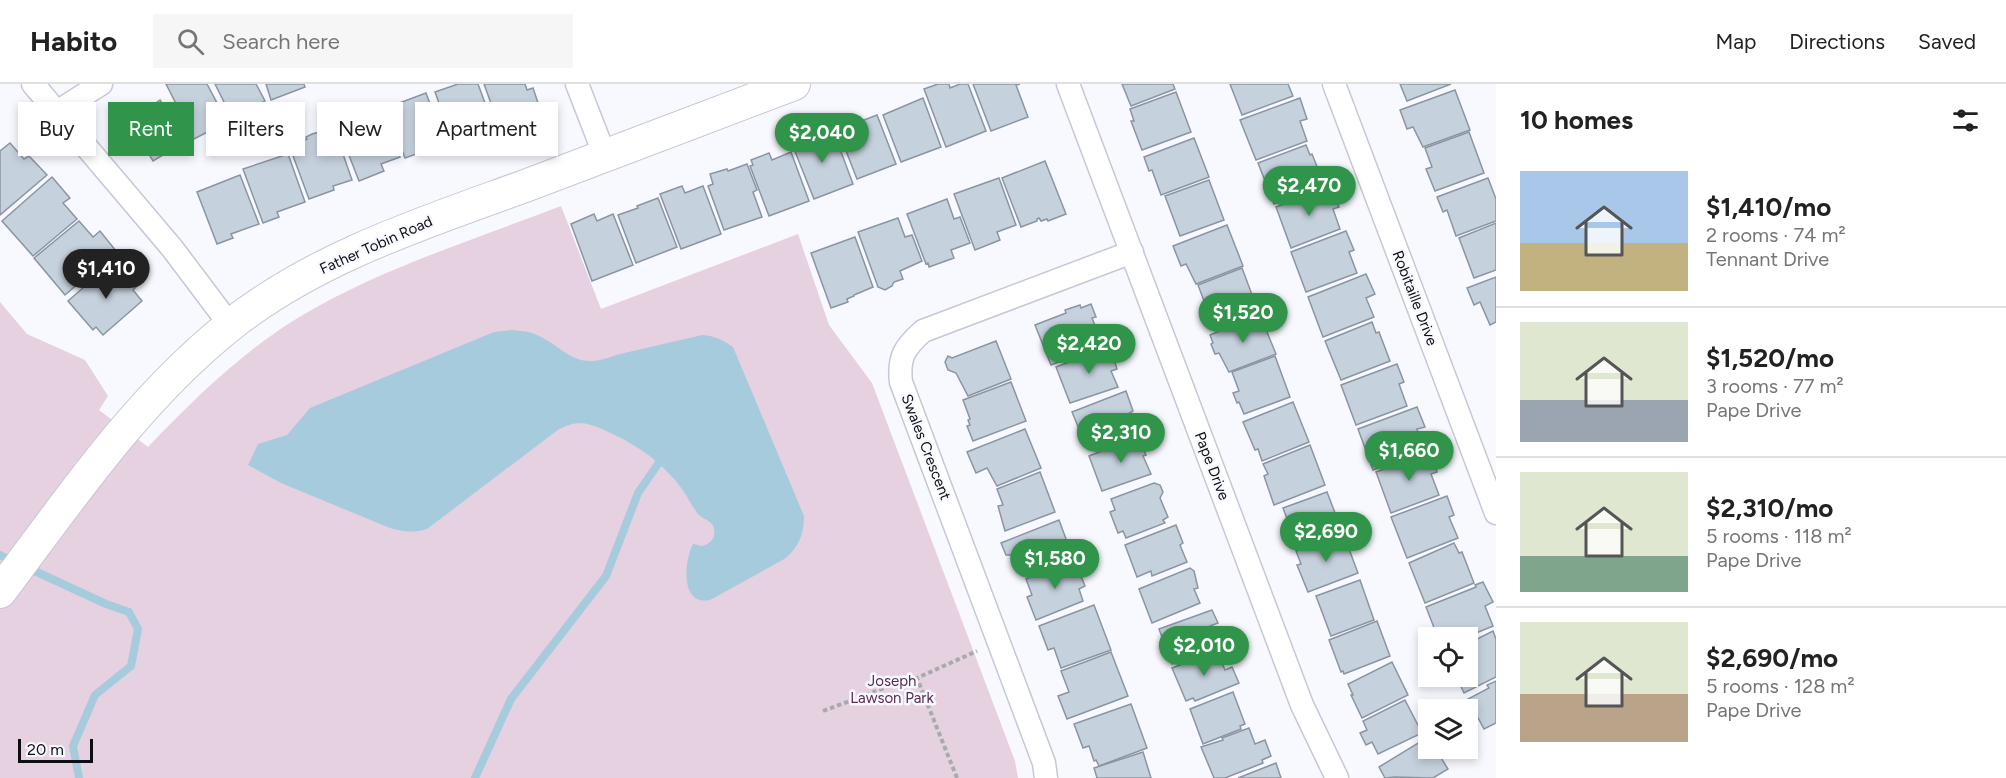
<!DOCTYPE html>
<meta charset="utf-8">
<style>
:root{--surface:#fff;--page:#f6f6f6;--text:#222;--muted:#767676;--line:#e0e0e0;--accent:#30944a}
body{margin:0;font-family:Figtree,sans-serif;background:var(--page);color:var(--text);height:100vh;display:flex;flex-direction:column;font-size:22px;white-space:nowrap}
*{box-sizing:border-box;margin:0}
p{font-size:20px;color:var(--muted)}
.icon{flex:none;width:33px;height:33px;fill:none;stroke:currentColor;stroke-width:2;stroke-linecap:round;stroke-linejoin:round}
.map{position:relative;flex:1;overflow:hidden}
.panel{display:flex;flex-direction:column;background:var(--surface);width:510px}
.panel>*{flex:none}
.hud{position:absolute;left:18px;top:18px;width:570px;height:54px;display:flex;gap:12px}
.tools{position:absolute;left:1418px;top:543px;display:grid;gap:12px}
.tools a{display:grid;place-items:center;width:60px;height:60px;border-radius:0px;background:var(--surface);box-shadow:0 3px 9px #0003;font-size:30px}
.scale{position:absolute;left:18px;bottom:15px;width:75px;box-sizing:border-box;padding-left:6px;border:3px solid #0d0d13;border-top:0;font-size:16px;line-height:21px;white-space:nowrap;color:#0d0d13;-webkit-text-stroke:4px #f8f9ff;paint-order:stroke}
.price{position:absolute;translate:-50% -51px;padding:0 14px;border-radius:21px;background:var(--accent);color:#fff;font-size:20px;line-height:39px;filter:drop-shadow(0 2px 3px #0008)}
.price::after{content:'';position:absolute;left:50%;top:36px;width:18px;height:14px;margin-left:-9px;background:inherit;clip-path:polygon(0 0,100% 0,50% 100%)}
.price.selected{background:#222;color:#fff}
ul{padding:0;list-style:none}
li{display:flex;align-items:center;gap:18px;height:150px;padding:0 24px}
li+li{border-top:2px solid var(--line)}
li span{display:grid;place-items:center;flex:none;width:168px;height:120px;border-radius:0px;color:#555}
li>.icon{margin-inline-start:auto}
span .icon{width:72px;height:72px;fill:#fffc;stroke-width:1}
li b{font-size:26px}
h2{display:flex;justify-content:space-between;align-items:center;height:72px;padding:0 24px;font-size:26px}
.tag{padding:0 21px;border-radius:0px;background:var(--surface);box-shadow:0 3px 9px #0003;font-size:21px;line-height:54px}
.tag.selected{background:var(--accent);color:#fff}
header{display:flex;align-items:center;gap:36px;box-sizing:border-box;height:84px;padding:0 30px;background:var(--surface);border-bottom:2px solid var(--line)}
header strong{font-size:28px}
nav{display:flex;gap:33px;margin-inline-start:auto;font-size:21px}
.search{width:420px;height:54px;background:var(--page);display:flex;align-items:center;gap:15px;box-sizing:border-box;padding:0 21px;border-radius:0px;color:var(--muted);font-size:22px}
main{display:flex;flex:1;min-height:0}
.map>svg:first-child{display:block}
</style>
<header>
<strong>Habito</strong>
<div class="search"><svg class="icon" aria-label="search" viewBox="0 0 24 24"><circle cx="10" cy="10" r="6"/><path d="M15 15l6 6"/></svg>Search here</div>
<nav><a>Map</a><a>Directions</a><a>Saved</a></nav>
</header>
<main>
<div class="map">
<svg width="1496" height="694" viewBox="0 0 1496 694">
<rect width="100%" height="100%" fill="#f8f9ff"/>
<path fill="#e5d1e0" d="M561,122L601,225L798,150L829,241L872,299L1015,677L1018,694H0V218L27,250L85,276L108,312L99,326L148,363C195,314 243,267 301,232C382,184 473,156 561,122Z"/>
<path fill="#a6cbdd" d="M512,246C519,247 526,247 532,249C567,262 571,289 616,271L702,251C715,252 723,256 733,263L804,432C804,450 799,462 786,474L710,516C680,522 684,477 693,460L702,462C710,460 716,454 714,445C713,436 703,436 698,430C690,419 684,406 675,396C666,386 655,375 644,368C632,359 595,339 581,339C573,339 566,342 559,345L427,445C413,449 404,448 390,444L281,399L248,381L258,360L287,351L310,324L494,248Z"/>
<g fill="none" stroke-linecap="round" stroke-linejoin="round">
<g stroke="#a6cbdd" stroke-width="8">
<polyline points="0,471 15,478"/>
<polyline points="26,483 106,520 129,528 138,545 131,582 95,611 73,662 79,694"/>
<polyline points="475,694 511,615 606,492 638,409 658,380"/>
</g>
</g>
<g fill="#c6d1de" stroke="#8b95a2" stroke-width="1.5">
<polygon points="166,0 207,0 227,38 194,55"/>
<polygon points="215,0 256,0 265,17 232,34"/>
<polygon points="266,0 304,0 305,3 271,16"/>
<polygon points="458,0 478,0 492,38 479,42 480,46 468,50 469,52 453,58 435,8"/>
<polygon points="484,0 525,0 527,6 533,4 539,22 529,26 531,29 515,35 513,30 497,36"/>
<polygon points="938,0 949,0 950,4 960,0 968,0 986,47 946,63 924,5"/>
<polygon points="973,0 1020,0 1016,1 1028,33 991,47"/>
<polygon points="1122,0 1173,0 1175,5 1131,22"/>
<polygon points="1230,0 1288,0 1293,12 1242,31"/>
<polygon points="1400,0 1451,0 1407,17"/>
<polygon points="1455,6 1470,46 1423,63 1413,43 1407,45 1400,26"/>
<polygon points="1176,8 1191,48 1142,66 1131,37 1134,37 1130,25"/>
<polygon points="426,9 434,31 440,29 449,54 432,61 433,64 405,74 386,24"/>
<polygon points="923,14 941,63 901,78 883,31"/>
<polygon points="1300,14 1307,35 1300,37 1307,57 1256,76 1240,36"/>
<polygon points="160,16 185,58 153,77 125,30 138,23 142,28"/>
<polygon points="382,26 400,73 381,80 384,87 359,97 338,43 363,31 364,33"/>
<polygon points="877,31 896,80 857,95 839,49 853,44 851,41"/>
<polygon points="334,44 352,96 333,102 334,106 309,115 289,61 307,55 306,53 312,50"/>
<polygon points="814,47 817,55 834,49 853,100 814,115 794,65 797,64 794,56"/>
<polygon points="1469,48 1484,89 1435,107 1426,85 1432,83 1425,64"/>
<polygon points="1194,54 1209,93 1161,111 1152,86 1149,87 1144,73"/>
<polygon points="10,59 24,75 29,72 47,91 0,131 0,67"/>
<polygon points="1306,61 1310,71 1312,70 1324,100 1274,120 1258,79"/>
<polygon points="791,68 809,117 769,132 750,82 753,81 751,76 769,69 772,76"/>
<polygon points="288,70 305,118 277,128 279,133 263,139 243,85"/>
<polygon points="1045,77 1066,130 1048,137 1047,135 1041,137 1039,134 1037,135 1037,137 1021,143 1002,94"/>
<polygon points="747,80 757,106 753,108 762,133 724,146 708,102 713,100 710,90 727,85 728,87"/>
<polygon points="240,91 259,140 231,150 233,154 217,160 197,108"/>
<polygon points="52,93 70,114 63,119 77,135 33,172 2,137"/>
<polygon points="999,94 1016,141 997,148 1000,156 975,166 954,110"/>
<polygon points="1488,94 1496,115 1496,137 1456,152 1447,126 1443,128 1437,113"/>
<polygon points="1209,96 1224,136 1180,152 1165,112"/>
<polygon points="682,102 685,109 703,102 721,150 681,165 660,110"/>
<polygon points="1331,103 1339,123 1333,125 1340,145 1291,164 1276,123"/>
<polygon points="658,114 677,163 636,179 618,131 638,124 637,122"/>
<polygon points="947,115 954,135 960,133 970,159 951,166 954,174 929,183 928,179 926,180 907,130"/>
<polygon points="594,130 597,137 613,130 633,181 592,197 571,140"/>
<polygon points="898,134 905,153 912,151 922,177 900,187 903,195 894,198 892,202 885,206 878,203 858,148"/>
<polygon points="79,137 93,153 100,147 116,167 65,211 34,174"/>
<polygon points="1496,139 1496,186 1474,194 1459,154"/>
<polygon points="1227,141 1243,182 1196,200 1186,180 1181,182 1173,162"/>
<polygon points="1346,147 1354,166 1349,168 1357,189 1306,208 1291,168"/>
<polygon points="855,153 873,203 854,211 854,212 847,215 848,218 831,224 811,169"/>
<polygon points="109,181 123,197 129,193 137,202 133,206 142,217 103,251 96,243 93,246 68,217"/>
<polygon points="1242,184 1257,224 1213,241 1198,201"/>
<polygon points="1366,190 1375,210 1366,214 1374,233 1323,253 1308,213"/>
<polygon points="1496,193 1496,238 1490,241 1480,218 1474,221 1467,204"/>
<polygon points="1091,220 1096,233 1092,234 1103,261 1051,281 1035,241 1066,229 1065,226 1080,221 1081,224"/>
<polygon points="1260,231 1276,270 1229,288 1219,269 1215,270 1211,260 1213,259 1210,251"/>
<polygon points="1372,238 1376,249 1379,248 1390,277 1341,296 1325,257"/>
<polygon points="996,257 1011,295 968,312 956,289 948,286 945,278 948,272 952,274"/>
<polygon points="1110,263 1117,285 1111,287 1118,303 1070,319 1056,283"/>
<polygon points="1275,272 1290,313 1244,330 1239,318 1237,319 1233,309 1239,307 1232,288"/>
<polygon points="1397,280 1404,298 1399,300 1407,322 1356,341 1341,301"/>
<polygon points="1011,298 1026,337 973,357 967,342 970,341 968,336 970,335 963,316"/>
<polygon points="1126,307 1133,327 1128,330 1134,346 1086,362 1072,328"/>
<polygon points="1293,318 1309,358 1262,377 1258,365 1255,366 1243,338"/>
<polygon points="1417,323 1425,343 1417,345 1424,367 1373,386 1358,345"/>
<polygon points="1025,345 1041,384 997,402 987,384 976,389 967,368"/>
<polygon points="1138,353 1144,355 1146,361 1144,367 1146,371 1143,372 1151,390 1102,407 1089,372"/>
<polygon points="1310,361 1325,401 1274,421 1264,392 1268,390 1263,380"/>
<polygon points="1430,368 1437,388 1431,390 1439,411 1391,429 1376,388"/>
<polygon points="1040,388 1055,428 1005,447 998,422 1003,421 997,405"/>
<polygon points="1154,399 1160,401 1163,408 1160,414 1168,433 1163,436 1165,439 1126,454 1123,447 1118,449 1110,428 1115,426 1111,415"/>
<polygon points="1327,408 1342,447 1297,462 1283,424"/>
<polygon points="1447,412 1454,431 1449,433 1458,454 1407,474 1391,433"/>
<polygon points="1059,436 1072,471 1021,490 1014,471 1006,471 1001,459"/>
<polygon points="1176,441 1183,459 1180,461 1187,478 1152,492 1151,487 1137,493 1125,461"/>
<polygon points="1343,449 1358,489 1308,508 1297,481 1301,480 1296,467"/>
<polygon points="1454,459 1459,469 1462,468 1474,499 1425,519 1409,479"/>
<polygon points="1068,478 1071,486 1077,483 1085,502 1079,505 1083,517 1036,536 1027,513 1032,511 1026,495"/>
<polygon points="1190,484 1194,487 1198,504 1194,505 1200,519 1152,539 1139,505"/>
<polygon points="1360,496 1374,536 1331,552 1316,512"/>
<polygon points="1483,498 1493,518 1485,522 1493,542 1464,554 1438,554 1426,523 1476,503 1475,501"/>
<polygon points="1094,521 1111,566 1061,584 1054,564 1048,566 1039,542"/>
<polygon points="1212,526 1218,539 1210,542 1218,565 1180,580 1179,577 1172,580 1159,545"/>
<polygon points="1377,537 1390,572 1344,590 1343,587 1341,588 1329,556"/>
<polygon points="1493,547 1496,555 1496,593 1464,609 1456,592 1467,592 1467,560"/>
<polygon points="1217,567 1225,586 1232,583 1239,599 1195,617 1193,614 1186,617 1172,584"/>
<polygon points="1111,568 1128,612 1067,635 1058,612 1069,608 1061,587"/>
<polygon points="1392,578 1408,611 1362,634 1351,611 1353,611 1348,600"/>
<polygon points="1496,597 1496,639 1484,645 1468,615 1489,604 1487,601"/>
<polygon points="1233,608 1245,640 1240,642 1241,645 1203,660 1190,625"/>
<polygon points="1405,616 1422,649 1378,670 1372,658 1366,661 1360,649 1367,646 1363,637"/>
<polygon points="1131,620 1147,664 1099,682 1096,676 1094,677 1089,662 1083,664 1074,640"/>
<polygon points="1249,644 1255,660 1265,656 1271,672 1262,676 1263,679 1225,694 1214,694 1201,663 1223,656 1222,654"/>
<polygon points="1428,653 1428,664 1435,664 1448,685 1433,694 1395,693 1385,694 1379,683"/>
<polygon points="1143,668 1151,694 1097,694 1094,684"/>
<polygon points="1276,679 1281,694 1238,694"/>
</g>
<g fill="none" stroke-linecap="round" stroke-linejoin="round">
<defs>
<g id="street">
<polyline points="33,0 172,164 230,241"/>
<polyline points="577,0 605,72"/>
<polyline points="1068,0 1302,621 1337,694"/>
<polyline points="1334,0 1496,429"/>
<polyline points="57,28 101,0"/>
<path d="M1046,694L1044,679L901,298C898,273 905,263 923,247L1132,168"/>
</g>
<path id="secondary" d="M0,508C70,415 136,317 228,243C314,174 423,139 525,102C615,68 704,34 794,0"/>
</defs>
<use href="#street" stroke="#c6c8d7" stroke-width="25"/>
<use href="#secondary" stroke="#c6c8d7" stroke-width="34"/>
<g stroke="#a9aab0" stroke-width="4" stroke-dasharray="4.5 3" stroke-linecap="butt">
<polyline points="823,627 911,594 917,594"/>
<polyline points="957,694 917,594 977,567"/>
</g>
<use href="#street" stroke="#fff" stroke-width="22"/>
<use href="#secondary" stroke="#fff" stroke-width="32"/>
</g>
<g text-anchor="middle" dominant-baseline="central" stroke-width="5" stroke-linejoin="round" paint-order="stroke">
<g font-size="15" fill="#0d0d13" stroke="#f8f9ff">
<text transform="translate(376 161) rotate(-24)">Father Tobin Road</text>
<text transform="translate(1415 214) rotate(69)">Robitaille Drive</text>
<text transform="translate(926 363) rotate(69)">Swales Crescent</text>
<text transform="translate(1212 382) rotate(69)">Pape Drive</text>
</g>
<g font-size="15" fill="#572d4e" stroke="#f8f9ff">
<text x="892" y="597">Joseph<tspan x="892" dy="17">Lawson Park</tspan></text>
</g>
</g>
</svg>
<div class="tools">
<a><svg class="icon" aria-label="locate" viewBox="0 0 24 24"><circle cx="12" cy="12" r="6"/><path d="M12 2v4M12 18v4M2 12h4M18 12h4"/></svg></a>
<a><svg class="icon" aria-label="layers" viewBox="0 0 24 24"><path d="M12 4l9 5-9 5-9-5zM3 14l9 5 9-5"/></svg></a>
</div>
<div class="scale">20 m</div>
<b class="price" style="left:822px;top:80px">$2,040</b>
<b class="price" style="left:1309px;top:133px">$2,470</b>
<b class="price selected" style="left:106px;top:216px">$1,410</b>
<b class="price" style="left:1243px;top:260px">$1,520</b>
<b class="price" style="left:1089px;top:291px">$2,420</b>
<b class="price" style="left:1121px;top:380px">$2,310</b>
<b class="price" style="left:1409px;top:398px">$1,660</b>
<b class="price" style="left:1326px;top:479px">$2,690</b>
<b class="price" style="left:1055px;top:506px">$1,580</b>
<b class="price" style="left:1204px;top:593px">$2,010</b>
<div class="hud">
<a class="tag">Buy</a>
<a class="tag selected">Rent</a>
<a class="tag">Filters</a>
<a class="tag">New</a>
<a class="tag">Apartment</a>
</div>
</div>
<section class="panel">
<h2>10 homes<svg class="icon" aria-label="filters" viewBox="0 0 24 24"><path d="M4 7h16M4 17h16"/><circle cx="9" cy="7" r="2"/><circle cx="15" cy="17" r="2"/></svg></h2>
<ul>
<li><span style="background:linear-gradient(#a9c7e8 60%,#c2b280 0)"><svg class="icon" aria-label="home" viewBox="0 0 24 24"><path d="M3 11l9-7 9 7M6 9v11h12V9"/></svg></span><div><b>$1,410/mo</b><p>2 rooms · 74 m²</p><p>Tennant Drive</p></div></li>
<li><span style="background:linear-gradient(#dfe7d0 65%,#9aa5b1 0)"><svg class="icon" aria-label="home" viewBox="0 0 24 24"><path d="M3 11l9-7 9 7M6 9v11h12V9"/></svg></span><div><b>$1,520/mo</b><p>3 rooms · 77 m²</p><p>Pape Drive</p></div></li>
<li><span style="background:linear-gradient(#dfe7d0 70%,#7fa58c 0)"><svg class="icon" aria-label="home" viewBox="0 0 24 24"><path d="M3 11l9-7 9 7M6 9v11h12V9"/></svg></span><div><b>$2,310/mo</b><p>5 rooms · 118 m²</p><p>Pape Drive</p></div></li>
<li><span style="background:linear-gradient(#dfe7d0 60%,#b9a48a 0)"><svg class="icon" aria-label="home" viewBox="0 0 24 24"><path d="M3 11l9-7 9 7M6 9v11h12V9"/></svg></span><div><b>$2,690/mo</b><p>5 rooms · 128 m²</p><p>Pape Drive</p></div></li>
</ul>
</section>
</main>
